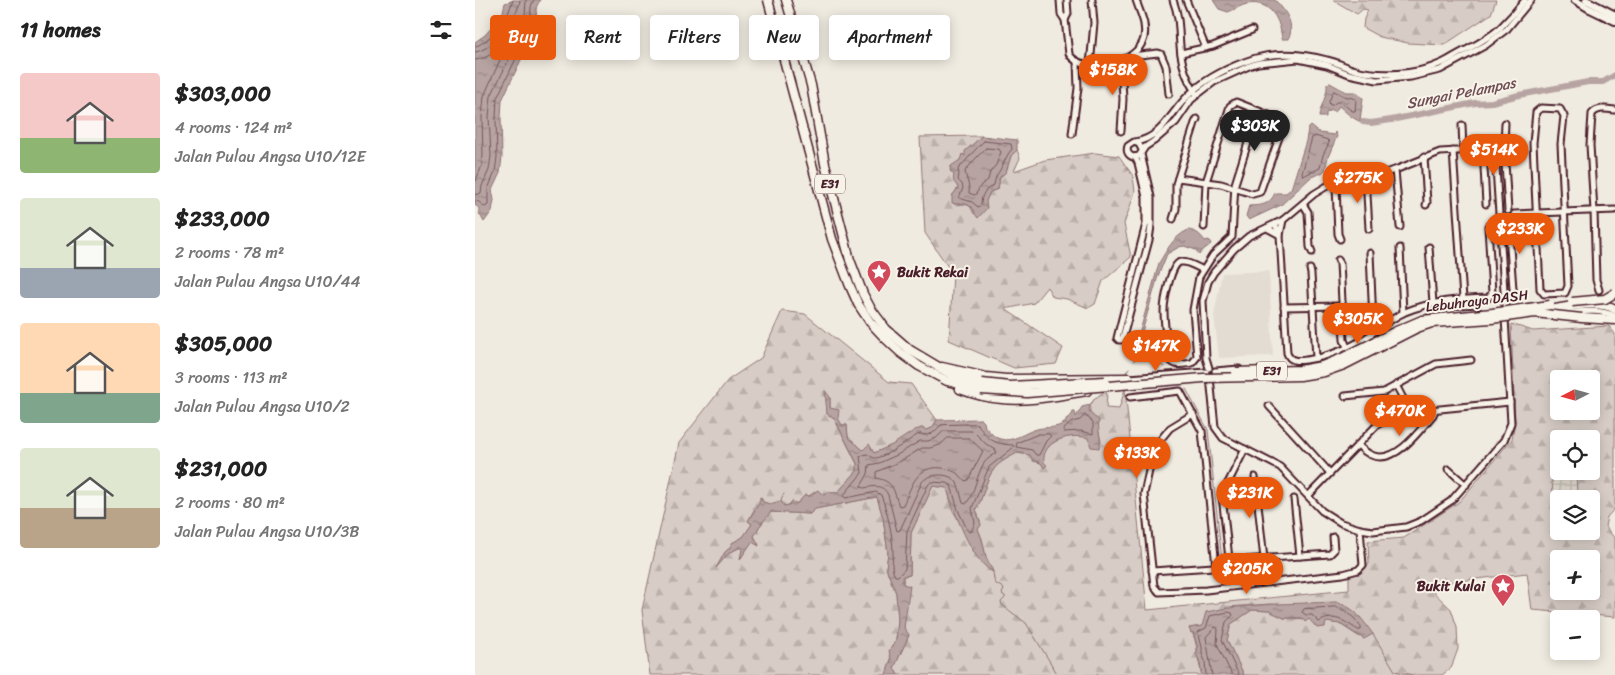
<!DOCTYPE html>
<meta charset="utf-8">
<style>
:root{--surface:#fff;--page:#f6f6f6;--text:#222;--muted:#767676;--accent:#ea580c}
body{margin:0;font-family:Sriracha,sans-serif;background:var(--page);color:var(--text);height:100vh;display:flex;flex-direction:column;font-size:19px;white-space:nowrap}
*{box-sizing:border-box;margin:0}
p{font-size:16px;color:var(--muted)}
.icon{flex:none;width:28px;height:28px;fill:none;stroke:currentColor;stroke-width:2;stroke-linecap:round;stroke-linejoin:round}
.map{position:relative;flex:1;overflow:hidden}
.side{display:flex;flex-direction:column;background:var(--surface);width:475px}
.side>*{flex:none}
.banner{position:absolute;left:15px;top:15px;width:475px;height:45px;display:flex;gap:10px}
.needle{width:32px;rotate:264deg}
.fabs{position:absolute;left:1075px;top:370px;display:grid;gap:10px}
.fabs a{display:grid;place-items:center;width:50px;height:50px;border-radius:5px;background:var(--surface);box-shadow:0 2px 12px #0003;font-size:25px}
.price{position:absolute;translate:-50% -42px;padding:0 11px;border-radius:18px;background:var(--accent);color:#fff;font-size:16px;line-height:32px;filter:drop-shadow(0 1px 2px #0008)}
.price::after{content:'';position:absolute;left:50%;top:30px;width:15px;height:11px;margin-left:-8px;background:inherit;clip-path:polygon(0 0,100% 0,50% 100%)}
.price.on{background:#222;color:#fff}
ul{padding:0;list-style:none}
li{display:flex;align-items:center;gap:15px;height:125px;padding:0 20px}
li span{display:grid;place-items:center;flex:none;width:140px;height:100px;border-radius:5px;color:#555}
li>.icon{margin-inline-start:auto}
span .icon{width:60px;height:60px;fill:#fffc;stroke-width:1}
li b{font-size:21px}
h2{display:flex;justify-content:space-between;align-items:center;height:60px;padding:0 20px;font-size:21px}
.tag{padding:0 18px;border-radius:5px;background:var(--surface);box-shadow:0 2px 12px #0003;font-size:18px;line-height:45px}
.tag.on{background:var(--accent);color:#fff}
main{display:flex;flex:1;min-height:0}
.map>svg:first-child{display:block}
</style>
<main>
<section class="side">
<h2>11 homes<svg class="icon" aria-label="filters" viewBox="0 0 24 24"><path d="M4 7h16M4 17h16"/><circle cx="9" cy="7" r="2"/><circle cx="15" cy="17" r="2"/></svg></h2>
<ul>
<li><span style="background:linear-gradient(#f6c9c9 65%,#8fb573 0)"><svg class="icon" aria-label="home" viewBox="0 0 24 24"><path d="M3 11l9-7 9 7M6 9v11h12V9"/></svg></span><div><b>$303,000</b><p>4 rooms · 124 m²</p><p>Jalan Pulau Angsa U10/12E</p></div></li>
<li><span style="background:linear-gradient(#dfe7d0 70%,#9aa5b1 0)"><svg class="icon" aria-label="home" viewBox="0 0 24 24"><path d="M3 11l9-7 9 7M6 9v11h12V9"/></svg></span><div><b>$233,000</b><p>2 rooms · 78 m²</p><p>Jalan Pulau Angsa U10/44</p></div></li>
<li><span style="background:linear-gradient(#ffd9b3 70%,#7fa58c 0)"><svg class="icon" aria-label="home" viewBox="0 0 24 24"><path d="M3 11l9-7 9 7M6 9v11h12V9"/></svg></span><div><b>$305,000</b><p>3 rooms · 113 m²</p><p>Jalan Pulau Angsa U10/2</p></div></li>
<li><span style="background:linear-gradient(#dfe7d0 60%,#b9a48a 0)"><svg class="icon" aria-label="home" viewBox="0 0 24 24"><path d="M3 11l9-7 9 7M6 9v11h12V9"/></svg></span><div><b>$231,000</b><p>2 rooms · 80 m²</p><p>Jalan Pulau Angsa U10/3B</p></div></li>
</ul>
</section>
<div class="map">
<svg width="1140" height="675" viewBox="0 0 1140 675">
<defs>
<pattern id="industrial-grid" width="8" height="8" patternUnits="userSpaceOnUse" patternTransform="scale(1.25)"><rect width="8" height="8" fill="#e3dcd2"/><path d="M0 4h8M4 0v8" fill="none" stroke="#c4bcb4"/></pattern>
<pattern id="forest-firs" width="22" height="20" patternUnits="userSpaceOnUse" patternTransform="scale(1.25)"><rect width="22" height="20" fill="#d8cdc6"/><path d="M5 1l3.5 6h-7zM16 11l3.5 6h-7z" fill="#bbb0aa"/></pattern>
<pattern id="water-ripples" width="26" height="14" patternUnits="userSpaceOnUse" patternTransform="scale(1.25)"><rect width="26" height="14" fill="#b7a4a2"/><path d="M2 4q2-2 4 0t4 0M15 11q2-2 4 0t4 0" fill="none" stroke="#978584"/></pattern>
</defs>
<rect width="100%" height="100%" fill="#f0ebe0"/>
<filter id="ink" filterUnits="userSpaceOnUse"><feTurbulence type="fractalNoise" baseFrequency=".02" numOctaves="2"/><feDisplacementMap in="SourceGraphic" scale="10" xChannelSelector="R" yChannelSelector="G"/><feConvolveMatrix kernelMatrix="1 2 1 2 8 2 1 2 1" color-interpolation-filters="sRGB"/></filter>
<g filter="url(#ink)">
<polygon fill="#e3dcd2" points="794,271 798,356 744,358 739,315 747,273"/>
<polygon fill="url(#industrial-grid)" points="1084,447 1084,471 1101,471 1103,494 1078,493 1073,448"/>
<g fill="url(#forest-firs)" stroke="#917678" fill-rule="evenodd">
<polygon points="858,0 1021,0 1016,14 969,45 933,43 905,37 888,28 889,19 893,10 888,9 882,14"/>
<polygon points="507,136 491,151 490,156 488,154 485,160 475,171 479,174 483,188 477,196 480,205 489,204 495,206 499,214 511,201 515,192 523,189 525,177 531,172 536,156 542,150 545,158 539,171 570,160 620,153 644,156 658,176 660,192 649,224 656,257 628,281 620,304 613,308 592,299 578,297 572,287 559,303 530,309 588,348 581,364 539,368 474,340 478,274 450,233 445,137"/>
<polygon points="307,311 330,314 414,382 436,384 462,420 457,428 399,453 393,445 388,450 373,437 372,425 367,425 355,408 355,397 352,414 359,418 382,464 382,471 363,492 348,495 343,491 334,496 330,495 323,503 309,506 306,501 295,504 288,502 286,497 273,521 277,524 268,537 257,543 256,547 250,552 243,565 254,553 266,547 267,549 266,558 277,541 284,545 279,536 284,527 296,512 335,514 340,509 402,497 408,518 413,553 411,568 421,593 423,620 421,640 415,651 416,659 411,675 175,675 167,610 204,443 253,380 286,358"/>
<path d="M1036,324L1058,331L1134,326L1140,334V508L1132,517L1130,526L1140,539V617L1057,610L1052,573L951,585L976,609L982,627L983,649L976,668L967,675H769L752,640L756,624L777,610L794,611L809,618L834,619L865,624L883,636L898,634L811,605L795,604L752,607L727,626L714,628C725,642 720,660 728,675H423L419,668L434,635L429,628L428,576L435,575L436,533L458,486L472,488L478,511L513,569L517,571L511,557L507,539L503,529L506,525L501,509C509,497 510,480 519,469C524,462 535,457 542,453L555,455L558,460L566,463L569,468C569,465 568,463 568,460C569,442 591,435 606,436C613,437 620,440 626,442C625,436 624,431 622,426C615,408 608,408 627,393H632L631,408L644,409L650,389L672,610L874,590V576L889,569L894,564L893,541L929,538L984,502L1037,439L1040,422ZM1084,379H1116V411H1084ZM1084,439H1116V471H1101L1102,493L1078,492L1074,448L1084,447ZM1084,499H1116V531H1084ZM1084,559H1116V591H1084Z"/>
</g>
<g fill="url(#water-ripples)" stroke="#8b6f72">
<path d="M39,0H66C59,7 61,12 63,21L69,23L64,38L53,45L27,100L26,118L27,157L25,173L17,190L19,200L17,211L9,222L4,213V208L0,205V42L10,35L27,16L30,3Z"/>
<path d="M738,0H800C812,13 819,22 814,39H807C805,20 796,0 772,4C766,5 759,10 753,12L744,9Z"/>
<path d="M855,83L871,92H880L888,98L885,120L896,122V124C882,123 874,115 864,106L860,112L857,110L851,113V117H844C845,105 853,96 852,84Z"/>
<path d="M836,126L845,133L859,135L860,132L862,136L853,157L850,170L847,173L836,177L806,205L774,220L771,216L774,206C786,205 794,206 800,193H811L816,189L831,141L833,129Z"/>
<path d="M507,136L542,140V150L536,156L531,172L525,177L523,189L515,192L511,201L512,208L503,218C499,214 499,209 495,206C490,202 483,205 477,203V196L483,188C480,181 477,184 479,174L475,171L476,166L485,160L487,154L490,156V151Z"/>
<path d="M713,230C721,231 725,234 730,241L734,240L736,244L727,251L724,255L721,250L709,246L704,247L692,254L683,276L665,339V331L684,263C692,250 697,238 713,230Z"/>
<path d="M350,391L355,397V408L364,410L363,418L367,425H372L373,437L388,450L394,444L399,453L417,445L440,430L447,428L452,430L457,428L462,420L506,419L509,422L510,427C515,431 518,437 525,439C538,443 550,432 562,429C574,426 579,430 591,422V419L597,415L598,412H600L601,417L607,407L615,405L614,411L618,416L624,420C622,430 627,438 624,448L616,447L613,438C595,433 566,440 569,463L572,465L569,468L566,463L558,461L555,455L542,453C535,457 524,462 519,469C510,480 509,497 501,509L506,525L503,529L507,539L511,557L518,572C496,561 479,511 472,488L458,486L436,533L435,575L428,576V584L435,586L429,628L434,635L419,668L423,675H411L416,659L414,651L421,640L423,620L421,593L411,568L413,553L408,518L402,497L340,509L335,514L296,512L284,527L279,536L284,546L277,542L265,559L267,549L265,547L254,553L241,568L250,552L256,547L257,543L268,537L277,524L273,521L285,502V497H286L288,502L295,504L306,501L309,506L314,505L317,501L319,503H323L330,495L334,496L343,490L348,495L351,494L353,491L357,493L363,492L382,471V463L359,418L352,414Z"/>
<path d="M861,602C881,608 886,618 898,634L889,639L865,624L851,622L850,627L842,628L834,619L830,622L827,618H809L794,611L777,610L756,624L752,640L769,675H728L726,673L725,662L721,654L723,648L718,632L716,633L714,628L727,626L731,612C773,603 817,604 861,602Z"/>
</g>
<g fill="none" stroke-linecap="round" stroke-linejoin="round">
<g stroke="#76545b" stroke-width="1">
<polyline points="0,46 4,45 14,38 31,19 38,0"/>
<path d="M0,52C17,51 44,16 45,0"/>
<path d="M0,60C12,59 22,51 29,41L33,42L9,96L7,117L8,156L6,168L0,183"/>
<polygon points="859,91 869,96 881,99 880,111 877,111 866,102 861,102 858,105 855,105 854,102"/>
<polygon points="840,136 853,140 854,143 848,155 845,168 828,176 827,173 837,138"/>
<path d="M509,141L536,144L537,149C532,154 531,159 527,166C523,175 521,173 519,185C510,189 506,195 506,205L503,207L497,202L484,198L488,188L487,184L483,180L484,174L483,169C492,160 499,150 509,141Z"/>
<path d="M511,148L524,149L526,152L521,165L515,172L513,180L506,185L501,194L499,195L494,193C495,185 491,179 490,171C497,163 503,155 511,148Z"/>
<polyline points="0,195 6,193 7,186 14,170 16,156 14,117 16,96 44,39 55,29 50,15 51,0"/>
<path d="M0,201L4,202L10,207L13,205V189L20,172L22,157L21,118L22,98L49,42L60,34L62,26C56,20 53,8 59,0"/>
<polygon points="610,415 618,422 618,434 606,431 589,432 589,429 597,422 605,420"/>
<path d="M503,424C512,440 519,444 538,445L539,447L514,467L497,508L500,523L496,532L493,531L483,510L476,485L472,483L456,482L453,485L432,531L430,569L423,576H420C415,567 418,562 418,553C418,535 412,511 406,495L401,492L371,498L368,496L387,473L385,456L392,454C394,455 396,457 399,458C407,459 435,440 442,435C449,433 443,434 450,435C458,435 461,430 466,425Z"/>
<path d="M469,431H498L511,444L521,450V453C517,456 512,459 509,463C501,476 500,493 491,504L488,503C486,497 485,489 482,483C476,472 454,473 447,482L425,530L422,531L413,495C408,484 399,486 389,488L386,486L393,474L394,465L404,463L422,455L445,441H453L461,438Z"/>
<polygon points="564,434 574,434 576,436 571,441 564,455 561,455 557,450 541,447 542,443"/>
<path d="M473,438H494L508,451L493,480L490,481C483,472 477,470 467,468C441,465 437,486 428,505L424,506C418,490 420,482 401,478V472L426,461L447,448H455L465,445Z"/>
<path d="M860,607C872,610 879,617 886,627V630H883C869,621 859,613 844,622L837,615H831L827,612L829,609Z"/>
<polyline points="731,675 730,661 727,654 727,647 723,632 731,628 735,616 753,612 757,613 758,615 751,622 747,640 764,675"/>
<polyline points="737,675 731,637 740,627 743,629 742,644 757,675"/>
</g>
<g stroke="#8b6f72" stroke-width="1">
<path d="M665,339C665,354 678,359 689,367"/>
<polyline points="659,361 665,344"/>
<polyline points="650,374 654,368"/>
<polyline points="711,389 733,430 749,580"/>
<polyline points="615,405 621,397"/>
<polyline points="306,501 307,497 309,494"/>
<path d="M518,572C519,575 518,581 521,584C524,586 526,586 529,589L527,594L530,596V598L526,602L527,605L551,623L583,675"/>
<polyline points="898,634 920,671 938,675"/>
</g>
<polyline stroke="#b7a4a2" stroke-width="6" points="888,122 896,123 916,120 1000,103 1017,102 1044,95 1113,82 1128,82 1140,75"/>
<defs>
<g id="minor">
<polyline points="585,0 586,14 590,20"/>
<path d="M592,0L593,14L590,20L594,54C608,76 663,64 669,38C672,24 665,13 661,0"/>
<path d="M698,0C706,21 703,34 706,55C708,69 713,81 720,92"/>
<polyline points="711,0 731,48"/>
<polyline points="706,53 738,46 777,30"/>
<polyline points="656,56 683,53 686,54 691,66 694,94"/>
<polyline points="615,65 619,23 617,0"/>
<polygon points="1066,108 1085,109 1089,116 1086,144 1093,286 1090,293 1069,294 1065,289 1058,143 1061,112"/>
<polyline points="1030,123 1029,146 1033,211"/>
<polyline points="987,125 988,150"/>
<polyline points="646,131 648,99 646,61"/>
<polyline points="597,134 603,88 602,61"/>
<path d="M660,142C689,138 697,108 718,91C735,76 759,65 781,58C804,52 829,54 852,60C861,62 869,66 877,69C904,77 941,75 967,63C976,59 984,53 993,49C1004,43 1016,36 1025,28C1034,19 1042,10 1050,0"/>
<polyline points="1008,149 1011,204"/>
<path d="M667,150L664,144L659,142L653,146C651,151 653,155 658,157L664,156L670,147L679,141L701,122L716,100L722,95L739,82L774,66L783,63L823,59L852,65L874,74L902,80L936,77L965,70L1011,45L1032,29L1056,0"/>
<polyline points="978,151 988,299"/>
<polyline points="660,157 663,163 671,197 671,224 643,334 642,338 644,340 646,340 648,337 674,240 676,226 676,197 666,154"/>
<polyline points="949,157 952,202 951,205"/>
<polyline points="920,170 925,227"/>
<polyline points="891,177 894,229"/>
<circle cx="861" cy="182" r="4.5"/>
<polyline points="703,178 746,184 778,194 785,192 808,126 804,119 761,102 755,106 731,182 729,227"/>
<polyline points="865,180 906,174 920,170 965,152 1017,149 1020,152 1030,306"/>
<polyline points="861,186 863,234 865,239"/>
<polyline points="828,204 833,212 835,247 837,252"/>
<polyline points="1039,214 1140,210"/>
<polyline points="698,219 701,209 701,184 720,123 722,119"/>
<polyline points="1033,219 1038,289 1040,295"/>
<path d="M800,224L805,235L812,353C815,362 823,361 831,360C854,357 875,348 895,335C906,327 917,318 930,312C957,301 984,299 1013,298L1017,293L1013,226"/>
<polyline points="792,228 805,235 808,220"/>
<polyline points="954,247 958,303"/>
<polyline points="925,248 928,313"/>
<polyline points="895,253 898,322 901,330"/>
<polyline points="863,260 865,263 869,340 872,347"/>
<polyline points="835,269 836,274 841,358"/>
<path d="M728,270C722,267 713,261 706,262C696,262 689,302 689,311C689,326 692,342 694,357C698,368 708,364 717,363L722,357L718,310L724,277L738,255L757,237L760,184L783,111"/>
<path d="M1124,290L1121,280L1119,211L1115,145L1117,114C1123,107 1132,109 1140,110"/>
<polyline points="809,307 867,306"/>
<path d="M1086,313C1104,312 1124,308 1140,316"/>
<polyline points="955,316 972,313 1003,311"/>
<polyline points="734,368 731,358 728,301 733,282 739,272 759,249 774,236 808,220 839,194 857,183"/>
<polyline points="740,371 764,369"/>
<polyline points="735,377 740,427 748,438 805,467 847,511 866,523 885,529 898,531 931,527 946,521 976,501 1029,440 1036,423 1030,318"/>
<polyline points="654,378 731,372"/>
<polyline points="921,385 935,412"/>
<polyline points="870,396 909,392 961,364 996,360"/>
<polyline points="655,397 705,391 727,431 741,566 739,567 677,571"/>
<polyline points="794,406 855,473"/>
<polyline points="718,414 695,428 686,439 678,452 669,494 679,586 684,592 731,590 868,574 883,570 888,565 885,529"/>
<path d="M883,445C888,450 892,454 899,456C922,463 945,430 958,415L960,410"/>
<polyline points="973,469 991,485"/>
<polyline points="780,477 789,559"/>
<polyline points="833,496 903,424 935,412 1035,402"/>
<polyline points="819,499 825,556"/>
<polyline points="754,561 855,554 859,550 858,537"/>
<polyline points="757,586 747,495 770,449"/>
</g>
<g id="major">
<polyline points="1100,0 1113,8 1140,21"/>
<polyline points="1111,0 1140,15"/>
</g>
<g id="highway">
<polyline points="293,0 357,239 375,286 383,304 395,322 410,338 425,352 444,366 472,381 506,390"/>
<polyline points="311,0 336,85 350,164 362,210 375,260 388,294 396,309 411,329 435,350 477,375 507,383"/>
<path d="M1063,312C1083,309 1122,298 1140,309"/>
<polyline points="1107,318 1140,320"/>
<polyline points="467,367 511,377 531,379 654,378"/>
<path d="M485,389C498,394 512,398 527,399C555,402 584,395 612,391"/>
</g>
</defs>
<use href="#minor" stroke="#4a1f2b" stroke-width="9"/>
<use href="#major" stroke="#4a1f2b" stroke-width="10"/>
<use href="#highway" stroke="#4a1f2b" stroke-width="11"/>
<use href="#minor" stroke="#f7f3e8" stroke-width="5"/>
<use href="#major" stroke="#f7f3e8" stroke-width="6"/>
<use href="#highway" stroke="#f7f3e8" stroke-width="8"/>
<defs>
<g id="highway-bridge">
<polyline points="1097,302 1130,299 1140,293"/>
<polyline points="761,372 825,370 847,366 865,359 919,332 947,320 1017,313 1075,305"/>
<polyline points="507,383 535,386 630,381"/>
<polyline points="506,390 552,393 728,378 825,376 849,372 869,365 942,328 957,323 1016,319 1060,313 1107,318"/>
</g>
</defs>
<use href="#highway-bridge" stroke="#4a1f2b" stroke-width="11" stroke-linecap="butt"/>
<use href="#highway-bridge" stroke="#f7f3e8" stroke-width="8"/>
</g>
</g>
<defs>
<symbol id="sight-pin" viewBox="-11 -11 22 30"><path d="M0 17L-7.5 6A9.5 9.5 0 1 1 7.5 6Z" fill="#d1495b" stroke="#f7f3e8"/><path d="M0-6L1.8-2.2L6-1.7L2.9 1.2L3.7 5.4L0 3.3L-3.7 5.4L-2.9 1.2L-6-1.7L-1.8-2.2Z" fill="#fff"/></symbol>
</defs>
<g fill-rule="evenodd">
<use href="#sight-pin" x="390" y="258" width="28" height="38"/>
<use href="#sight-pin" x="1014" y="572" width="28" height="38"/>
</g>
<g text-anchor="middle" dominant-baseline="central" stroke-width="4" stroke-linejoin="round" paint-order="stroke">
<g fill="#f7f3e8" stroke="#7e5f64" stroke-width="1">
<rect x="340" y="174.5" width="30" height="19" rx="4"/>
<rect x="782" y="361.5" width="30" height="19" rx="4"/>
</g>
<g font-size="12" font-weight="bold" fill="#4a1f2b">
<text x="355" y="184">E31</text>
<text x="797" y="371">E31</text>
</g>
<g font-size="14" font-weight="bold" fill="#4a1f2b" stroke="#f7f3e8" text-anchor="start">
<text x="422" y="272">Bukit Rekai</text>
<text x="1010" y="586" text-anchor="end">Bukit Kulai</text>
</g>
<g font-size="14" fill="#4a1f2b" stroke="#f7f3e8">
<text transform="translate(1002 301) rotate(-7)">Lebuhraya DASH</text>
</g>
<g font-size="15" font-style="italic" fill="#704e55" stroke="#f7f3e8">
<text transform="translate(986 93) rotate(-11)">Sungai Pelampas</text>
</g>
</g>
</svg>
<div class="fabs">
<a><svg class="needle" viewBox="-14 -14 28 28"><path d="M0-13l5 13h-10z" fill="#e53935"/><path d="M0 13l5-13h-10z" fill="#767676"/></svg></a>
<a><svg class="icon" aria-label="locate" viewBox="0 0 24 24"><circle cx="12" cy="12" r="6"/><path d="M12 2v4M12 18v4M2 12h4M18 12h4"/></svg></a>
<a><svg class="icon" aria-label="layers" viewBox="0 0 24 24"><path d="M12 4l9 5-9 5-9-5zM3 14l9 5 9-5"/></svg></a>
<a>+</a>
<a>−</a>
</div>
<b class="price" style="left:638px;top:96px">$158K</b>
<b class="price on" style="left:780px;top:152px">$303K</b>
<b class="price" style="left:1019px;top:176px">$514K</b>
<b class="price" style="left:883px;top:204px">$275K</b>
<b class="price" style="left:1045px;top:255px">$233K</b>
<b class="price" style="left:883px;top:345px">$305K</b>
<b class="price" style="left:681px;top:372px">$147K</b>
<b class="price" style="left:925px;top:437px">$470K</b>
<b class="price" style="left:662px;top:479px">$133K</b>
<b class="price" style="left:775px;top:519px">$231K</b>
<b class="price" style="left:772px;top:595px">$205K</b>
<div class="banner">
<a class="tag on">Buy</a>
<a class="tag">Rent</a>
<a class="tag">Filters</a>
<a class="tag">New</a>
<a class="tag">Apartment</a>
</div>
</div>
</main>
